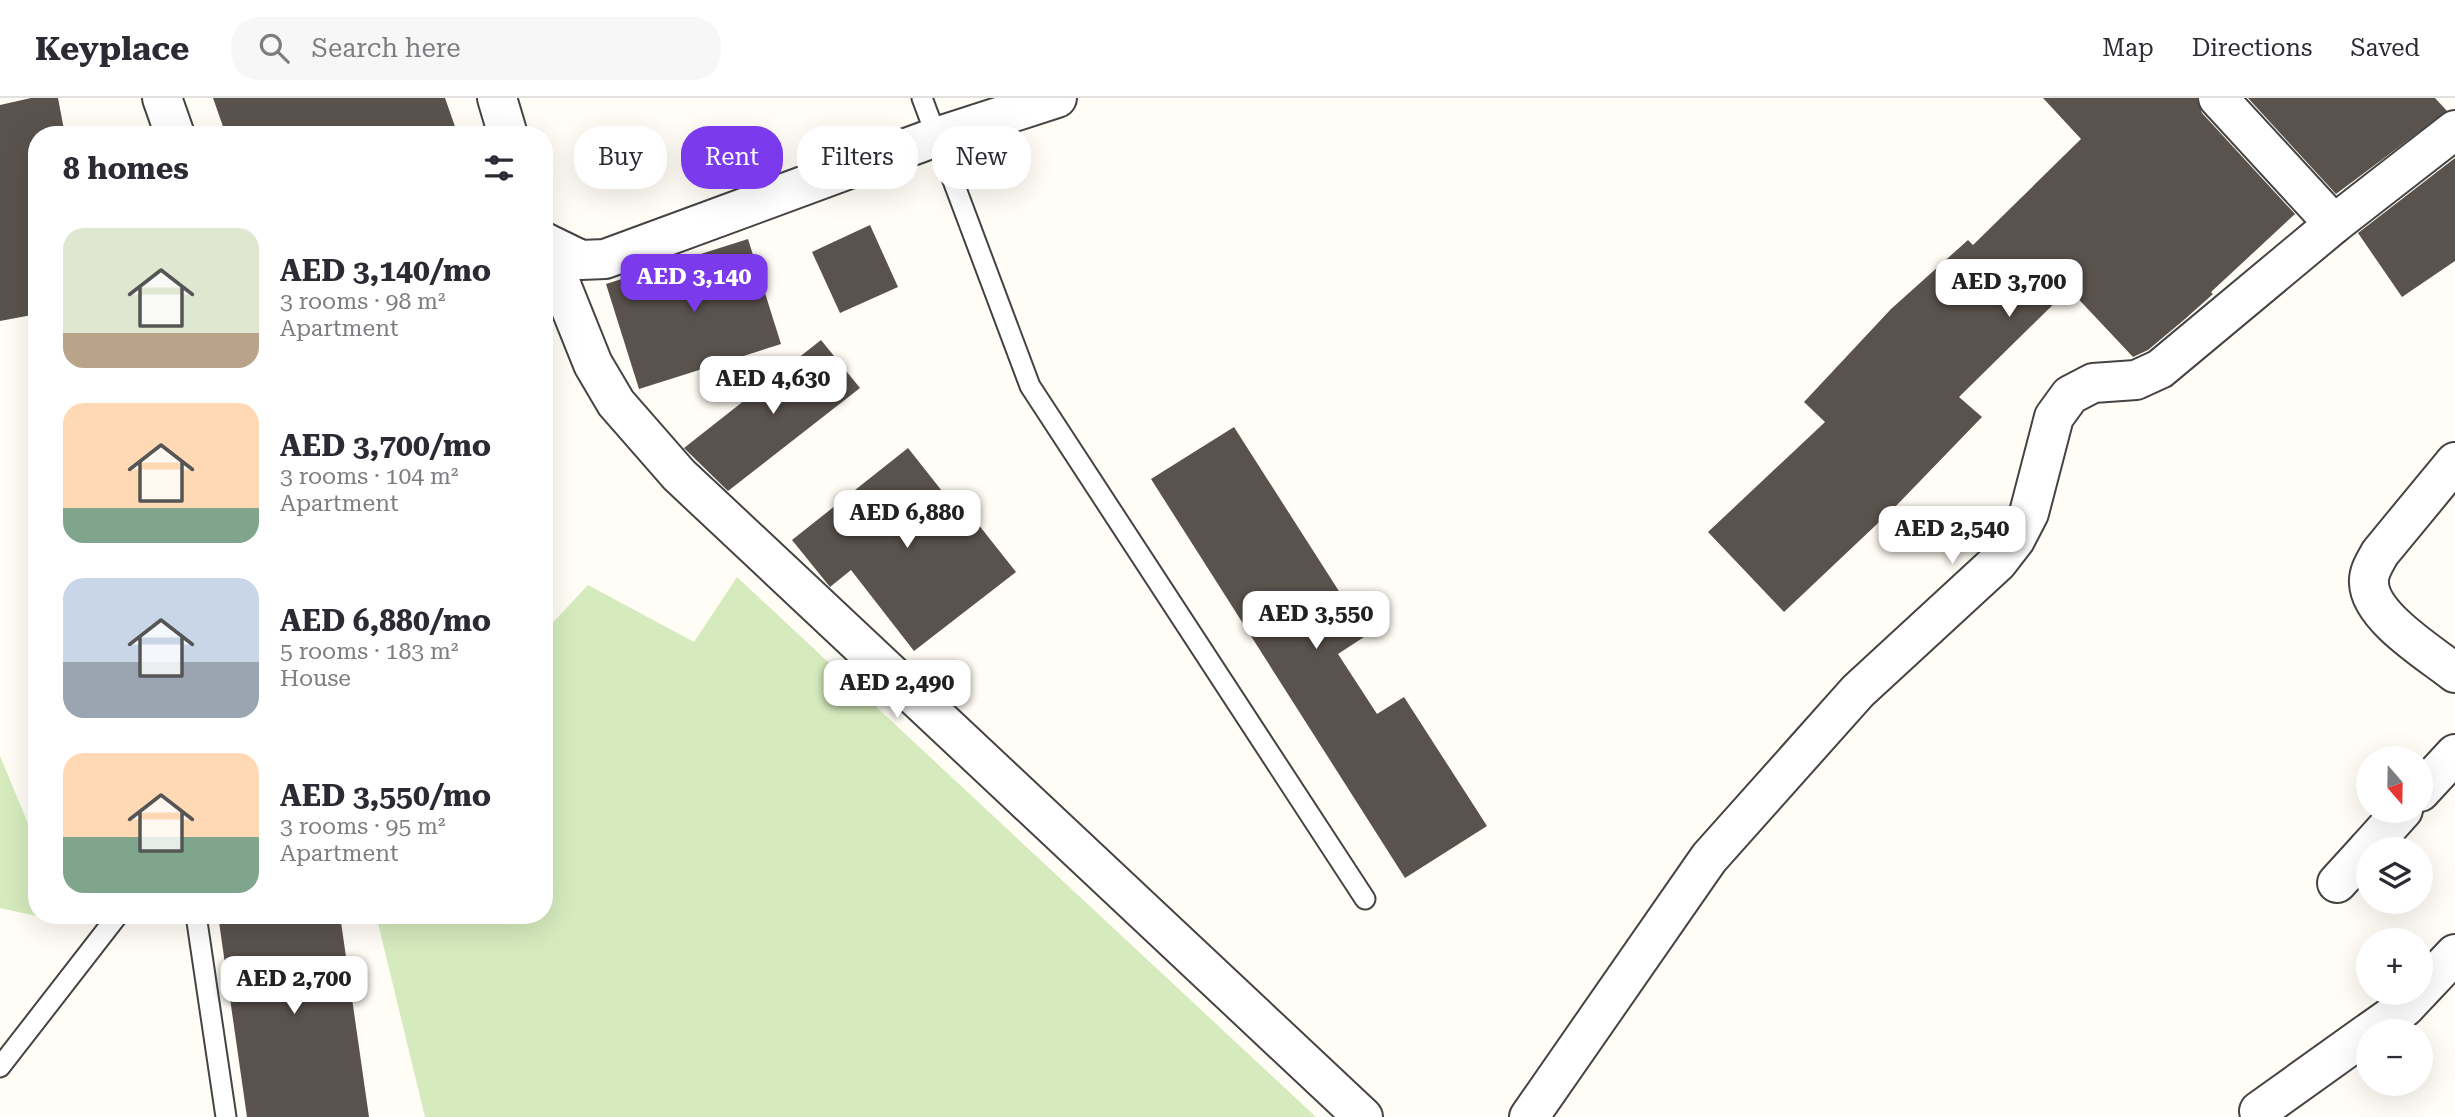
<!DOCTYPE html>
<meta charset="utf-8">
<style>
:root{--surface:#fff;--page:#f7f7f7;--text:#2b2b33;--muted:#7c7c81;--line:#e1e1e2;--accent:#7c3aed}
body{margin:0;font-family:"Roboto Serif",serif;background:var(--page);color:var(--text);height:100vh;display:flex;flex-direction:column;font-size:26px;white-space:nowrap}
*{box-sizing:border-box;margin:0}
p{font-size:23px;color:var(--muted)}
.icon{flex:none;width:38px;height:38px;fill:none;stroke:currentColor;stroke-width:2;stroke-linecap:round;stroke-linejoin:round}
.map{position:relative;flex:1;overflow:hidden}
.details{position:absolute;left:28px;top:28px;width:525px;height:798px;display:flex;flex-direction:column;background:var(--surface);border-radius:28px;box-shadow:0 7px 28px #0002}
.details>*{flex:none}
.banner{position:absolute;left:574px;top:28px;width:665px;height:63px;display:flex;gap:14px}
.needle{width:46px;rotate:160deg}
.controls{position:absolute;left:2356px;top:648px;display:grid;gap:14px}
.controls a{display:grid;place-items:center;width:77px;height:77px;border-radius:50%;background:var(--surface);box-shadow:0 7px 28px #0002;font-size:35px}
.price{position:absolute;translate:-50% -60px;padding:0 16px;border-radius:14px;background:#fff;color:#222;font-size:23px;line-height:46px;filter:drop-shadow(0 2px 4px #0008)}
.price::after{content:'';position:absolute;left:50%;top:42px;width:21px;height:16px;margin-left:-10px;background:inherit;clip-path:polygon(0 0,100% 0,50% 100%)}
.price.selected{background:var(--accent);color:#fff}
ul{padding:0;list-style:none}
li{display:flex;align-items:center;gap:21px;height:175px;padding:0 35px}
li span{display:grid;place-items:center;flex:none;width:196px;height:140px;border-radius:21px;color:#555}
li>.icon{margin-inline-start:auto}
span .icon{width:84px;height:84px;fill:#fffc;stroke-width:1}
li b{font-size:30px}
h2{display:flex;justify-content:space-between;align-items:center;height:84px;padding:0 35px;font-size:30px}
.chip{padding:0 24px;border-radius:28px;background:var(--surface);box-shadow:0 7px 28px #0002;font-size:24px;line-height:63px}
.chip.selected{background:var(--accent);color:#fff}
header{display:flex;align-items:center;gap:42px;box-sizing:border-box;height:98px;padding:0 35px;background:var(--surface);border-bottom:2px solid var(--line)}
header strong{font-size:33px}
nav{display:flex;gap:38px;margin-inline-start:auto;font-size:24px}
.search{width:490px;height:63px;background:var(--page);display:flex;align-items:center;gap:18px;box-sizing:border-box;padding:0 24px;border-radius:28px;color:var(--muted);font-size:26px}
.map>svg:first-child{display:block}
</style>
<header>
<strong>Keyplace</strong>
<div class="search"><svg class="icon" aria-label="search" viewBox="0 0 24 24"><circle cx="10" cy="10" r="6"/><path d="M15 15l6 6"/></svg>Search here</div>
<nav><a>Map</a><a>Directions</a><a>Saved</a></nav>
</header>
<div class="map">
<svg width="2455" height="1019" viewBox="0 0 2455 1019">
<rect width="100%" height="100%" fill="#fffdf5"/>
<g fill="#d5ebbd">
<polygon points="737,479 1316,1019 425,1019 376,817 544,817 544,534 588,487 694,544"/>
<polygon points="0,658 37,747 37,817 66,817 69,825 0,810"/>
</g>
<g fill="#5a524d">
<polygon points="31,0 58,0 65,37 37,37 37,216 0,223 0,7"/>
<polygon points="213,0 445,0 458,37 226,37"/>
<polygon points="2043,0 2197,0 2202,15 2295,116 2211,194 2213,196 2185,221 2148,252 2133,259 2069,191 1959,299 1982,319 1894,410 1784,514 1708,434 1825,324 1804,304 1891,211 1968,142 1973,147 2081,41"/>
<polygon points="2248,0 2435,0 2447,13 2336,96"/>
<polygon points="2455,60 2455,163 2402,199 2358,135"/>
<polygon points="870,127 898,189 840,215 812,154"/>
<polygon points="748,141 781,246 639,291 606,186"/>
<polygon points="821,242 860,290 728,393 684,350"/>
<polygon points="1234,329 1367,537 1338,556 1377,616 1404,599 1487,728 1405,780 1151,381"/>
<polygon points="908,350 972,431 978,426 1016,474 914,553 851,472 830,489 792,442"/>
<polygon points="218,817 340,817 369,1019 247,1019"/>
</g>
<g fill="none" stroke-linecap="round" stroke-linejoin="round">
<defs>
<g id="lane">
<polyline points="922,0 1030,288 1365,801"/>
<polyline points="196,817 226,1019"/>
<polyline points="0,969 118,817"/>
</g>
<g id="street">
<polyline points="162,0 175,37"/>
<polyline points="497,0 508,37"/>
<polyline points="2218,0 2334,126"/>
<polyline points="544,144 593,266 616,305 679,377 1363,1019"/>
<polyline points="544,144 581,162 605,161 936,39 1057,0"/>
<path d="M2455,364L2380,455C2375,464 2368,474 2369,485C2370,519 2430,555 2455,575"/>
<polyline points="2420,694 2455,656"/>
<polyline points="2368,751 2403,712"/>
<polyline points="2337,785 2368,751"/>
<polyline points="2420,893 2455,856"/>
<polyline points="2371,933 2405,909 2419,894"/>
<polyline points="2259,1013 2368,935"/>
<polyline points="1529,1019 1709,760 1858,593 1998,464 2015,442 2029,415 2054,319 2070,297 2093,285 2136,282 2160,271 2334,126 2455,32"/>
</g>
</defs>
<use href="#lane" stroke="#444" stroke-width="23"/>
<use href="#street" stroke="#444" stroke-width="42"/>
<use href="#lane" stroke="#fff" stroke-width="19"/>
<use href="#street" stroke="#fff" stroke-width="38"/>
</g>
</svg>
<div class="controls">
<a><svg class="needle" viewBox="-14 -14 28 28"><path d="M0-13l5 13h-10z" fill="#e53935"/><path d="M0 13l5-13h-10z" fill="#7c7c81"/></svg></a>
<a><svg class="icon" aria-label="layers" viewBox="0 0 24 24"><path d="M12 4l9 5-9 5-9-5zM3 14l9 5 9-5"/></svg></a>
<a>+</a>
<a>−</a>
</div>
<b class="price selected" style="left:694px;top:216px">AED 3,140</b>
<b class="price" style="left:2009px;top:221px">AED 3,700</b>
<b class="price" style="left:773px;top:318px">AED 4,630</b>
<b class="price" style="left:907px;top:452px">AED 6,880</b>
<b class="price" style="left:1952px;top:468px">AED 2,540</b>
<b class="price" style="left:1316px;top:553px">AED 3,550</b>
<b class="price" style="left:897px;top:622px">AED 2,490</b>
<b class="price" style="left:294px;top:918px">AED 2,700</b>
<div class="banner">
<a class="chip">Buy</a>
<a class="chip selected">Rent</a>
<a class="chip">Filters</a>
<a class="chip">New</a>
</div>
<section class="details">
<h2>8 homes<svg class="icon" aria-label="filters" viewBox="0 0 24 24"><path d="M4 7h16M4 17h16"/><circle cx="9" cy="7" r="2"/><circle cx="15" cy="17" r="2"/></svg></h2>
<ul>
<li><span style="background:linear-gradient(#dfe7d0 75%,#b9a48a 0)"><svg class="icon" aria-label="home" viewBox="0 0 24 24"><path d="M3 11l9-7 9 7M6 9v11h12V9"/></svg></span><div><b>AED 3,140/mo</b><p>3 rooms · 98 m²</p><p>Apartment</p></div></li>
<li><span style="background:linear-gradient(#ffd9b3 75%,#7fa58c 0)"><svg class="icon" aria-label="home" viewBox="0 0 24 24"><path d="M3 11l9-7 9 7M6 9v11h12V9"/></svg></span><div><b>AED 3,700/mo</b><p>3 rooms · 104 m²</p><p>Apartment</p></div></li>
<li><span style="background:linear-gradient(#c9d6e8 60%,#9aa5b1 0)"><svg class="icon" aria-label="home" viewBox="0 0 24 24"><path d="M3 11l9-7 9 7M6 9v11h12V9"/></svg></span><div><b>AED 6,880/mo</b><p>5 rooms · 183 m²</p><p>House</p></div></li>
<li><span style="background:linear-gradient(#ffd9b3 60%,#7fa58c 0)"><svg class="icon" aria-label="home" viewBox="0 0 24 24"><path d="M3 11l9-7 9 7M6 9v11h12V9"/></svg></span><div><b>AED 3,550/mo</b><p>3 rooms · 95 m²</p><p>Apartment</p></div></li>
</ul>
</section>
</div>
